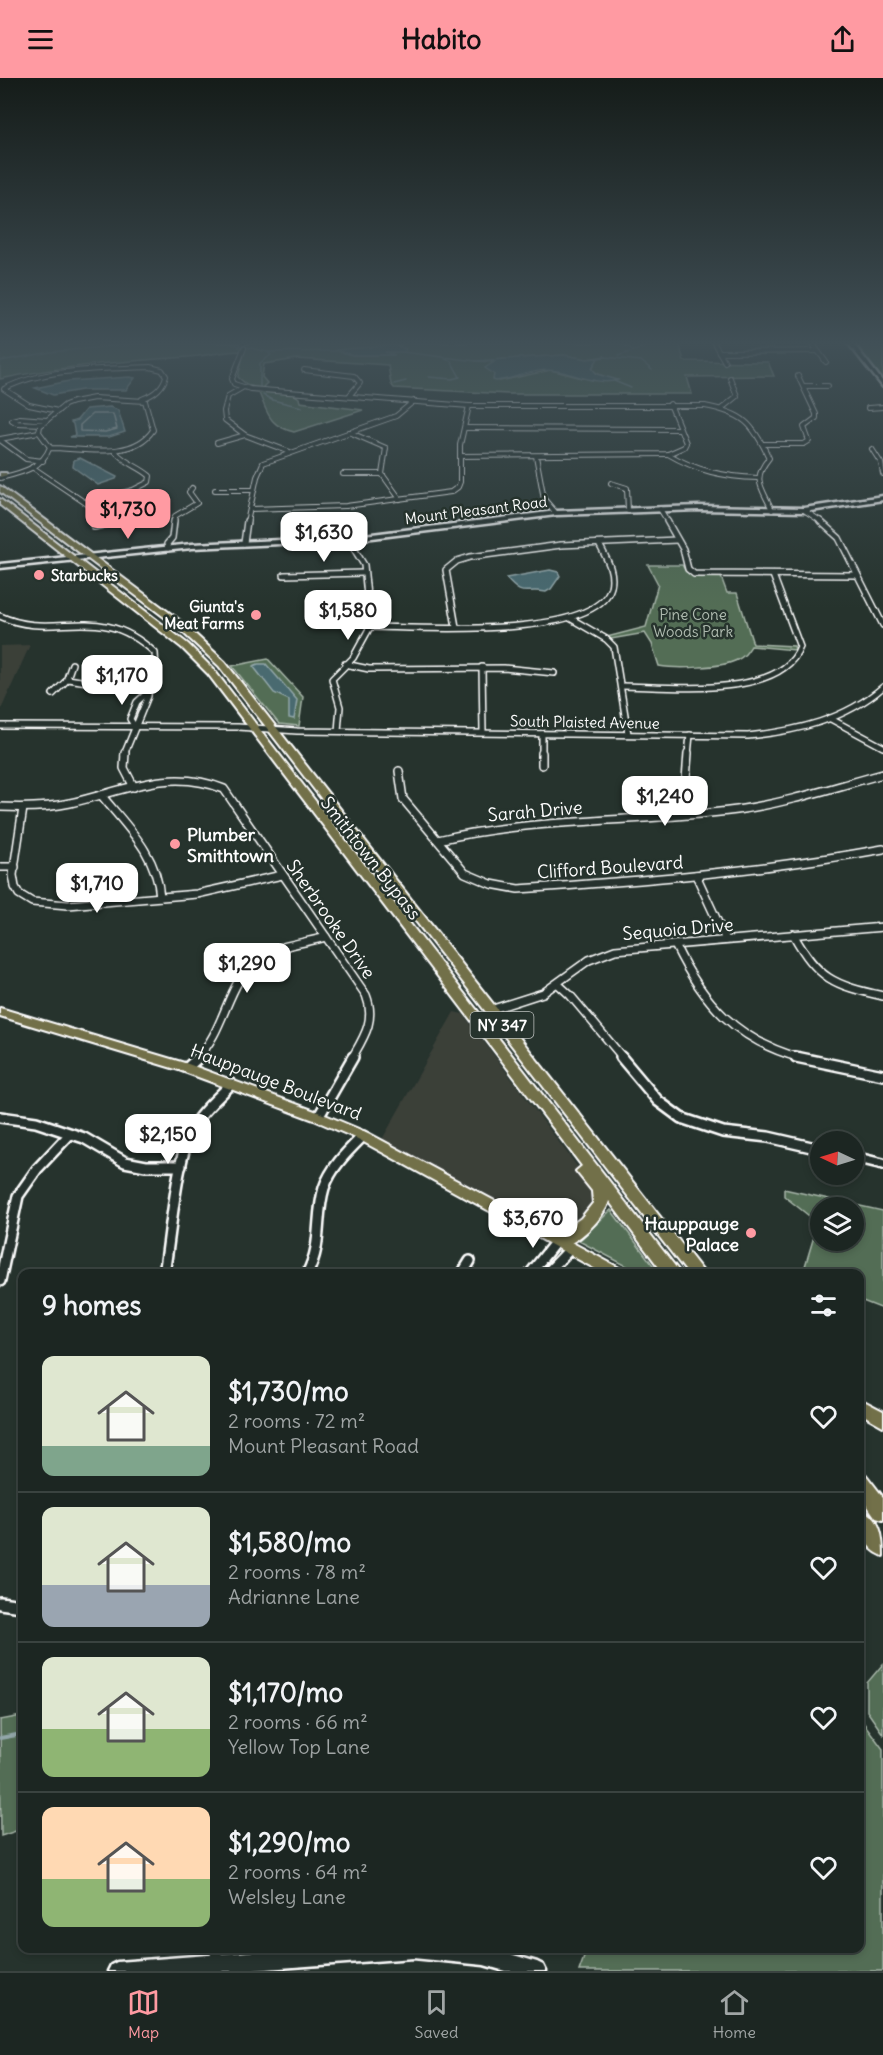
<!DOCTYPE html>
<meta charset="utf-8">
<style>
:root{--surface:#1c2622;--page:#252e2a;--text:#f1f3f6;--muted:#a0a5a5;--line:#3a4340;--accent:#ff9aa2}
body{margin:0;font-family:Delius,sans-serif;background:var(--page);color:var(--text);height:100vh;display:flex;flex-direction:column;font-size:22px;white-space:nowrap}
*{box-sizing:border-box;margin:0}
p{font-size:20px;color:var(--muted)}
.icon{flex:none;width:33px;height:33px;fill:none;stroke:currentColor;stroke-width:2;stroke-linecap:round;stroke-linejoin:round}
.map{position:relative;flex:1;overflow:hidden}
.sheet{position:absolute;left:18px;top:1191px;width:846px;height:684px;display:flex;flex-direction:column;background:var(--surface);border-radius:12px;box-shadow:0 3px 9px #0003,0 0 0 2px var(--line)}
.sheet>*{flex:none}
.needle{width:39px;rotate:274deg}
.controls{position:absolute;left:810px;top:1053px;display:grid;gap:12px}
.controls a{display:grid;place-items:center;width:54px;height:54px;border-radius:50%;background:var(--surface);box-shadow:0 3px 9px #0003,0 0 0 2px var(--line);font-size:30px}
.price{position:absolute;translate:-50% -51px;padding:0 14px;border-radius:12px;background:#fff;color:#222;font-size:20px;line-height:39px;filter:drop-shadow(0 2px 3px #0008)}
.price::after{content:'';position:absolute;left:50%;top:36px;width:18px;height:14px;margin-left:-9px;background:inherit;clip-path:polygon(0 0,100% 0,50% 100%)}
.price.on{background:var(--accent);color:#111}
ul{padding:0;list-style:none}
li{display:flex;align-items:center;gap:18px;height:150px;padding:0 24px}
li+li{border-top:2px solid var(--line)}
li span{display:grid;place-items:center;flex:none;width:168px;height:120px;border-radius:12px;color:#555}
li>.icon{margin-inline-start:auto}
span .icon{width:72px;height:72px;fill:#fffc;stroke-width:1}
li b{font-size:26px}
h2{display:flex;justify-content:space-between;align-items:center;height:72px;padding:0 24px;font-size:26px}
header{display:flex;justify-content:space-between;align-items:center;height:78px;padding:0 24px;background:var(--accent);color:#111;font-size:27px;font-weight:700}
.tab-bar{display:flex;justify-content:space-around;align-items:center;height:84px;border-top:2px solid var(--line);background:var(--surface);font-size:16px;color:var(--muted)}
.tab-bar a{display:grid;justify-items:center;gap:3px}
.tab-bar .on{color:var(--accent)}
.map>svg:first-child{display:block}
</style>
<header><svg class="icon" aria-label="menu" viewBox="0 0 24 24"><path d="M4 6h16M4 12h16M4 18h16"/></svg>Habito<svg class="icon" aria-label="share" viewBox="0 0 24 24"><path d="M12 15V3M7 8l5-5 5 5M5 13v7h14v-7"/></svg></header>
<div class="map">
<svg width="883" height="1893" viewBox="0 0 883 1893">
<rect width="100%" height="100%" fill="#26332d"/>
<filter id="ink" filterUnits="userSpaceOnUse"><feTurbulence type="fractalNoise" baseFrequency=".0167" numOctaves="2"/><feDisplacementMap in="SourceGraphic" scale="12" xChannelSelector="R" yChannelSelector="G"/><feConvolveMatrix kernelMatrix="1 2 1 2 8 2 1 2 1" color-interpolation-filters="sRGB"/></filter>
<g filter="url(#ink)">
<g fill="#3a3f39">
<polygon points="30,567 0,634 0,568"/>
<polygon points="454,934 463,936 595,1112 594,1128 561,1157 380,1065"/>
</g>
<g fill="#526d54" stroke="#a8b6aa" stroke-width="1.5" fill-rule="evenodd">
<path d="M0,265H240L239,269L252,265H679L684,283L768,284L774,298L687,299L692,316H508L394,310L391,306L388,287L297,281L264,286L262,299L267,305L262,310C251,309 246,307 238,299L244,274L242,273C223,273 207,278 188,279C124,283 62,288 0,301ZM401,268L396,274H385L394,277H353L338,273ZM564,277L587,281L605,278L598,280L592,290L595,294L612,303L582,300L551,292L500,303L495,301L494,296L489,288L494,286V284L480,283Z"/>
<polygon points="853,265 883,265 883,302"/>
<path d="M267,314L293,316L299,320L300,324L363,332L294,354C269,348 268,336 259,315Z"/>
<path d="M648,487H682L686,494L700,499H721L727,515H737L753,566L794,568L795,572L751,568C747,574 744,579 737,582C722,590 676,591 659,588L652,566L645,555L611,561L607,559L646,549L658,506Z"/>
<polygon points="268,581 303,619 299,648 279,646 232,588"/>
<path d="M784,1111L883,1133V1231L860,1222V1196L803,1195L818,1145L784,1118ZM820,1130H854V1162H820Z"/>
<polygon points="611,1132 659,1195 640,1195 579,1163"/>
<polygon points="883,1586 883,1656 867,1633 867,1605"/>
<polygon points="22,1638 22,1751 1,1758 0,1642"/>
<polygon points="860,1640 883,1671 883,1893 579,1893 587,1871 860,1870"/>
</g>
<g fill="#496b70" stroke="#92a6a9" stroke-width="1.5">
<polygon points="394,267 406,271 404,274 385,274 395,277 353,277 335,272"/>
<path d="M564,277L587,281L607,279L598,280L592,290L597,296L618,302C598,308 575,296 557,293C536,289 516,301 496,303L493,302L494,296L485,290L494,284L475,283Z"/>
<polygon points="130,299 135,300 126,312 82,312 53,317 35,310 69,303"/>
<polygon points="110,329 118,332 125,354 109,359 70,359 75,357 73,346 71,344 77,342 86,331"/>
<polygon points="80,380 117,399 116,401 98,407 73,389 74,382"/>
<path d="M550,492L558,494L560,498L551,511L546,514C523,510 524,521 506,500Z"/>
<polygon points="258,586 266,586 297,622 294,641 289,640 289,622 274,615 253,588"/>
</g>
<g fill="none" stroke-linecap="round" stroke-linejoin="round">
<polygon stroke="#b6c4c6" stroke-width="1.5" points="92,336 113,336 117,351 105,354 80,353 80,347"/>
<g stroke="#92a6a9" stroke-width="1.5">
<polyline points="228,265 268,274 336,273"/>
<polyline points="618,265 632,271"/>
<polyline points="402,274 476,283"/>
<polyline points="618,278 648,268 673,265"/>
<polyline points="605,279 641,283 652,292"/>
<polyline points="0,283 51,274 144,265"/>
<polyline points="429,299 452,301 460,299 451,283 445,281"/>
<polyline points="614,303 631,310"/>
<polyline points="394,306 406,303"/>
<polyline points="260,309 260,285 271,277 268,274"/>
<polyline points="263,317 272,322 302,329"/>
</g>
<polyline stroke="#92a6a9" stroke-width="4" points="0,1660 22,1656"/>
<defs>
<g id="street-far4">
<polyline points="714,265 725,284"/>
<polyline points="812,265 826,284"/>
<path d="M244,270L232,301L234,306L250,311L469,328H705C743,335 753,345 769,380C751,402 762,409 772,432"/>
<polyline points="719,274 818,273"/>
<polyline points="304,292 354,298 360,305 349,318"/>
<polyline points="804,308 828,308"/>
<polyline points="242,310 228,318 224,333 225,342 245,357 290,374"/>
<polyline points="868,330 883,329"/>
<polyline points="721,331 737,318 730,300"/>
<path d="M58,333L29,327L4,311C43,290 106,291 150,289L162,292L166,298C163,310 153,317 142,321"/>
<polyline points="42,346 17,345 12,342 20,340 47,342"/>
<polyline points="465,350 680,351"/>
<polyline points="349,354 386,370 382,396 400,421"/>
<polyline points="0,361 39,354"/>
<polyline points="0,362 26,381 43,383"/>
<polyline points="217,365 245,357"/>
<polyline points="763,366 804,366 809,363 804,349 816,340 816,336 798,298"/>
<polyline points="872,371 881,385 883,396"/>
<path d="M668,376C697,393 724,399 758,400"/>
<polyline points="460,378 668,376 684,369 686,365 670,326"/>
<polyline points="536,378 544,421 556,435"/>
<polyline points="32,389 114,444"/>
<polyline points="343,396 382,396"/>
<path d="M0,400C20,395 42,391 50,369L39,354L40,348L65,327L73,324L94,320L145,323L153,352C132,383 82,370 50,370"/>
<polyline points="611,405 627,410 628,433"/>
<polyline points="215,412 254,412"/>
<path d="M85,424L133,412L149,404L150,398C139,388 124,385 115,373"/>
<polyline points="250,431 346,428 451,414 458,409 460,404 460,367 469,328"/>
<polyline points="660,431 668,444"/>
<polyline points="804,432 822,444"/>
<polyline points="115,444 132,440"/>
<polyline points="174,444 175,438 197,425 189,414 192,410"/>
<polyline points="247,444 257,399 263,385 396,338 414,323"/>
</g>
<g id="street-far3">
<polyline points="112,443 114,444"/>
<polyline points="667,443 683,471 688,491 694,496 857,497"/>
<polyline points="820,443 839,460 883,547"/>
<polyline points="94,449 121,443"/>
<polyline points="244,465 247,443"/>
<polyline points="168,470 167,466 172,460 174,443"/>
<polyline points="284,497 364,495"/>
<path d="M0,538C56,564 98,521 155,575L156,591L149,606L148,618L124,677"/>
<polyline points="570,540 606,561 614,569 628,656"/>
<path d="M370,549C415,549 596,563 611,509C615,493 606,480 599,466"/>
<polyline points="456,549 446,492 457,483 470,479 561,467 677,462"/>
<polyline points="345,586 369,591 504,590 554,595"/>
<polyline points="482,589 483,654"/>
<polyline points="68,601 100,606 148,608"/>
<path d="M621,608C667,608 781,622 800,569L773,497"/>
<polyline points="53,616 66,603 72,586"/>
<polyline points="829,640 883,669"/>
<path d="M0,648L238,649L297,653L748,658C797,653 845,642 883,609"/>
<polyline points="135,649 130,641 137,624 147,615"/>
<polyline points="338,653 340,629 332,601 353,580 370,549 364,487 348,461"/>
<polyline points="542,656 542,677"/>
<polyline points="688,677 690,657"/>
</g>
<g id="street-far2">
<polyline points="125,675 124,690 134,709"/>
<polyline points="542,675 542,687"/>
<polyline points="688,675 685,715 692,735"/>
<path d="M399,693L403,721L465,795L491,806L518,811C640,803 762,793 883,771"/>
<path d="M102,718C128,750 157,776 160,819"/>
<path d="M0,729C23,730 47,730 70,725C124,713 169,689 224,711L366,917C376,942 364,959 352,980"/>
<polyline points="23,730 13,797 15,809 19,816 32,824 68,827 197,816 282,797"/>
<path d="M438,762C536,739 638,745 737,732C787,725 835,709 883,696"/>
<polyline points="0,789 15,789"/>
<polyline points="696,797 726,862"/>
<path d="M793,856C818,901 833,907 883,918"/>
<path d="M675,867C703,925 737,963 801,980"/>
<polyline points="558,906 570,917 623,980"/>
<polyline points="490,932 543,915 589,882 615,872 883,849"/>
<path d="M197,980C226,952 227,901 260,879C278,867 305,865 326,859"/>
</g>
<g id="street-far1">
<polyline points="621,979 658,1023 681,1040 723,1054 768,1059 820,1071"/>
<polyline points="796,979 883,997"/>
<polyline points="188,989 199,979"/>
<polyline points="319,1038 353,979"/>
<polyline points="0,1039 36,1044 84,1060 125,1084 146,1088 181,1088"/>
<polyline points="854,1079 883,1086"/>
<path d="M164,1196C170,1161 177,1074 194,1047C203,1032 219,1019 231,1006"/>
<path d="M307,1196C323,1166 315,1140 324,1110C331,1089 348,1073 363,1058"/>
<polyline points="462,1196 470,1183"/>
<polyline points="530,1196 557,1162"/>
<polyline points="546,1196 571,1170"/>
<polyline points="0,1203 18,1118 37,1091 70,1056"/>
</g>
<g id="street">
<polyline points="0,1525 22,1528"/>
<polyline points="216,1870 217,1893"/>
</g>
<g id="secondary">
<polygon points="848,265 853,265 883,304 883,309"/>
<polygon points="883,418 883,422 804,434 699,432 556,437 348,463 192,470 0,490 0,486 192,466 348,459 556,433 699,428 804,430"/>
<polygon points="297,1870 490,1870 537,1884 543,1887 546,1893 505,1893 484,1887 413,1880 240,1893 108,1893 111,1887 117,1884"/>
</g>
<g id="primary">
<polygon points="0,930 188,986 323,1036 368,1055 623,1192 625,1196 605,1196 358,1061 314,1042 179,992 0,938"/>
<polygon points="860,1321 883,1333 883,1348 860,1335"/>
</g>
<g id="highway">
<polygon points="0,395 6,395 7,397 0,399"/>
<polygon points="0,408 182,544 225,584 705,1196 688,1196 219,588 176,548 0,414"/>
<path d="M0,421L188,566L214,592L681,1196H664L609,1123C605,1139 572,1174 554,1168L552,1164L554,1160L581,1140L593,1125L592,1113L576,1093L582,1088L208,596L182,570L0,427Z"/>
<polygon points="860,1395 866,1397 883,1419 883,1442 876,1440 860,1417"/>
<path d="M860,1431C881,1438 883,1459 883,1478C863,1470 858,1449 860,1431Z"/>
</g>
</defs>
<use href="#street-far4" stroke="#fff" stroke-width="6"/>
<use href="#street-far3" stroke="#fff" stroke-width="8"/>
<use href="#street-far2" stroke="#fff" stroke-width="10"/>
<use href="#street-far1" stroke="#fff" stroke-width="14"/>
<use href="#street" stroke="#fff" stroke-width="16"/>
<use href="#secondary" stroke="#fff" stroke-width="5"/>
<use href="#primary" stroke="#fff" stroke-width="4"/>
<use href="#highway" stroke="#fff" stroke-width="4"/>
<use href="#street-far4" stroke="#26332d" stroke-width="4"/>
<use href="#street-far3" stroke="#26332d" stroke-width="5"/>
<use href="#street-far2" stroke="#26332d" stroke-width="7"/>
<use href="#street-far1" stroke="#26332d" stroke-width="9"/>
<use href="#street" stroke="#26332d" stroke-width="11"/>
<use href="#secondary" fill="#26332d" fill-rule="evenodd"/>
<use href="#primary" fill="#726f4a" fill-rule="evenodd"/>
<use href="#highway" fill="#726f4a" fill-rule="evenodd"/>
</g>
</g>
<linearGradient id="sky" x2="0" y2="1"><stop stop-color="#151c19"/><stop offset="0.5" stop-color="#415057"/><stop offset="1" stop-color="#415057" stop-opacity="0"/></linearGradient>
<rect width="883" height="530" fill="url(#sky)"/>
<g fill="#ff9aa2" stroke="#26332d" stroke-width="2">
<circle cx="39" cy="497" r="6"/>
<circle cx="256" cy="537" r="6"/>
<circle cx="175" cy="766" r="6"/>
<circle cx="751" cy="1155" r="6"/>
</g>
<g text-anchor="middle" dominant-baseline="central" stroke-width="5" stroke-linejoin="round" paint-order="stroke">
<g font-size="15" fill="#fff" stroke="#26332d">
<text transform="translate(476 432) rotate(-7)">Mount Pleasant Road</text>
<text transform="translate(585 644) rotate(1)">South Plaisted Avenue</text>
</g>
<g font-size="15" font-weight="bold" fill="#fff" stroke="#26332d" text-anchor="start">
<text x="51" y="497">Starbucks</text>
<text x="244" y="528" text-anchor="end">Giunta's<tspan x="244" dy="17">Meat Farms</tspan></text>
</g>
<g font-size="15" fill="#b1bdb2" stroke="#26332d">
<text x="693" y="536">Pine Cone<tspan x="693" dy="17">Woods Park</tspan></text>
</g>
<rect fill="#26332d" stroke="#bec2c0" stroke-width="1.5" x="470.5" y="934" width="63" height="26" rx="4.5"/>
<g font-size="16" font-weight="bold" fill="#fff">
<text x="502" y="947">NY 347</text>
</g>
<g font-size="18" fill="#fff" stroke="#26332d">
<text transform="translate(535 733) rotate(-5)">Sarah Drive</text>
<text transform="translate(371 780) rotate(52)">Smithtown Bypass</text>
<text transform="translate(610 789) rotate(-4)">Clifford Boulevard</text>
<text transform="translate(331 841) rotate(55)">Sherbrooke Drive</text>
<text transform="translate(678 851) rotate(-5)">Sequoia Drive</text>
<text transform="translate(276 1004) rotate(21)">Hauppauge Boulevard</text>
</g>
<g font-size="18" font-weight="bold" fill="#fff" stroke="#26332d" text-anchor="start">
<text x="187" y="756">Plumber<tspan x="187" dy="21">Smithtown</tspan></text>
<text x="739" y="1145" text-anchor="end">Hauppauge<tspan x="739" dy="21">Palace</tspan></text>
</g>
</g>
</svg>
<div class="controls">
<a><svg class="needle" viewBox="-14 -14 28 28"><path d="M0-13l5 13h-10z" fill="#e53935"/><path d="M0 13l5-13h-10z" fill="#a0a5a5"/></svg></a>
<a><svg class="icon" aria-label="layers" viewBox="0 0 24 24"><path d="M12 4l9 5-9 5-9-5zM3 14l9 5 9-5"/></svg></a>
</div>
<b class="price on" style="left:128px;top:462px">$1,730</b>
<b class="price" style="left:324px;top:485px">$1,630</b>
<b class="price" style="left:348px;top:563px">$1,580</b>
<b class="price" style="left:122px;top:628px">$1,170</b>
<b class="price" style="left:665px;top:749px">$1,240</b>
<b class="price" style="left:97px;top:836px">$1,710</b>
<b class="price" style="left:247px;top:916px">$1,290</b>
<b class="price" style="left:168px;top:1087px">$2,150</b>
<b class="price" style="left:533px;top:1171px">$3,670</b>
<section class="sheet">
<h2>9 homes<svg class="icon" aria-label="filters" viewBox="0 0 24 24"><path d="M4 7h16M4 17h16"/><circle cx="9" cy="7" r="2"/><circle cx="15" cy="17" r="2"/></svg></h2>
<ul>
<li><span style="background:linear-gradient(#dfe7d0 75%,#7fa58c 0)"><svg class="icon" aria-label="home" viewBox="0 0 24 24"><path d="M3 11l9-7 9 7M6 9v11h12V9"/></svg></span><div><b>$1,730/mo</b><p>2 rooms · 72 m²</p><p>Mount Pleasant Road</p></div><svg class="icon" aria-label="heart" viewBox="0 0 24 24"><path d="M12 20l-8-8c-3-5 5-10 8-4 3-6 11-1 8 4z"/></svg></li>
<li><span style="background:linear-gradient(#dfe7d0 65%,#9aa5b1 0)"><svg class="icon" aria-label="home" viewBox="0 0 24 24"><path d="M3 11l9-7 9 7M6 9v11h12V9"/></svg></span><div><b>$1,580/mo</b><p>2 rooms · 78 m²</p><p>Adrianne Lane</p></div><svg class="icon" aria-label="heart" viewBox="0 0 24 24"><path d="M12 20l-8-8c-3-5 5-10 8-4 3-6 11-1 8 4z"/></svg></li>
<li><span style="background:linear-gradient(#dfe7d0 60%,#8fb573 0)"><svg class="icon" aria-label="home" viewBox="0 0 24 24"><path d="M3 11l9-7 9 7M6 9v11h12V9"/></svg></span><div><b>$1,170/mo</b><p>2 rooms · 66 m²</p><p>Yellow Top Lane</p></div><svg class="icon" aria-label="heart" viewBox="0 0 24 24"><path d="M12 20l-8-8c-3-5 5-10 8-4 3-6 11-1 8 4z"/></svg></li>
<li><span style="background:linear-gradient(#ffd9b3 60%,#8fb573 0)"><svg class="icon" aria-label="home" viewBox="0 0 24 24"><path d="M3 11l9-7 9 7M6 9v11h12V9"/></svg></span><div><b>$1,290/mo</b><p>2 rooms · 64 m²</p><p>Welsley Lane</p></div><svg class="icon" aria-label="heart" viewBox="0 0 24 24"><path d="M12 20l-8-8c-3-5 5-10 8-4 3-6 11-1 8 4z"/></svg></li>
</ul>
</section>
</div>
<nav class="tab-bar">
<a class="on"><svg class="icon" aria-label="map" viewBox="0 0 24 24"><path d="M3 6l6-2 6 2 6-2v14l-6 2-6-2-6 2zM9 4v14M15 6v14"/></svg>Map</a>
<a><svg class="icon" aria-label="saved" viewBox="0 0 24 24"><path d="M7 4h10v16l-5-4-5 4z"/></svg>Saved</a>
<a><svg class="icon" aria-label="home" viewBox="0 0 24 24"><path d="M3 11l9-7 9 7M6 9v11h12V9"/></svg>Home</a>
</nav>
